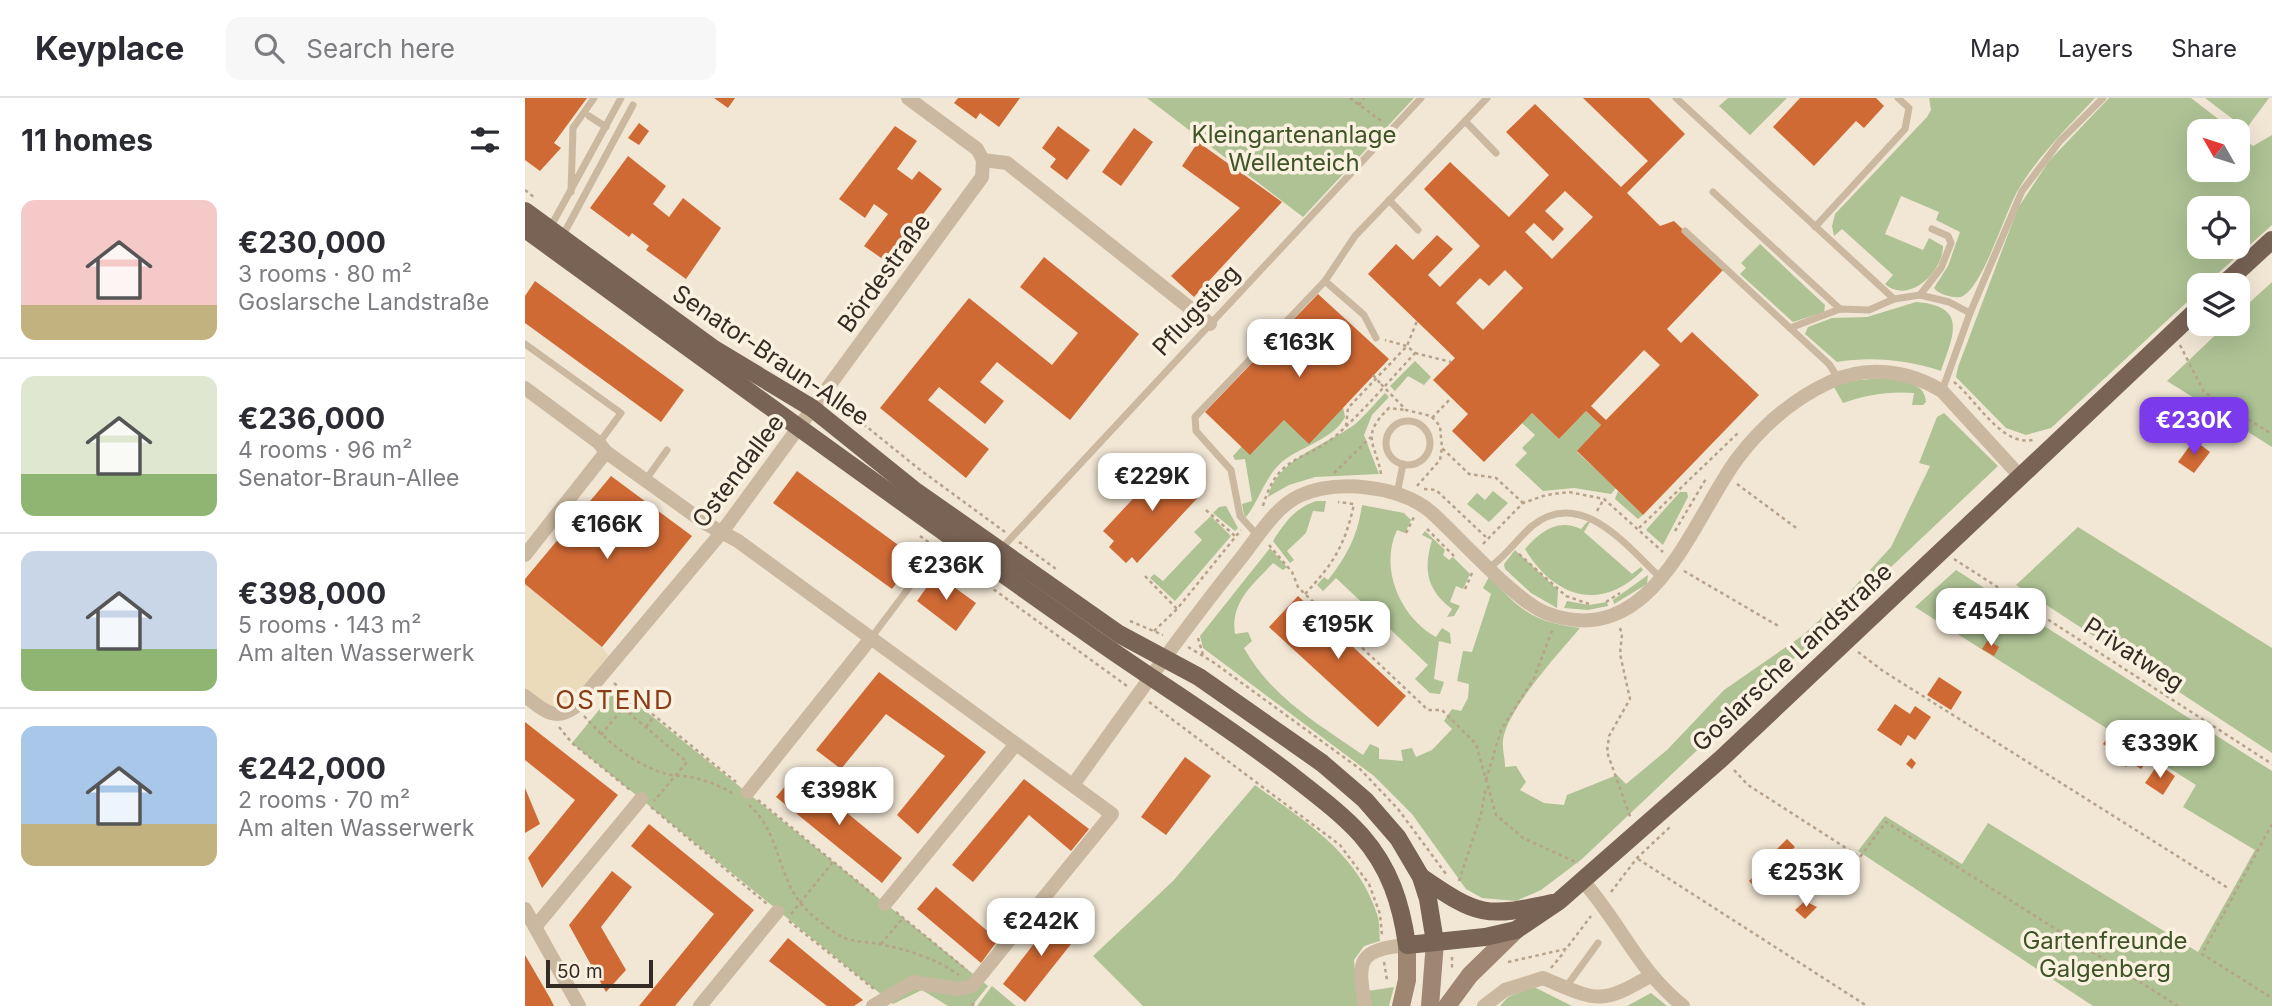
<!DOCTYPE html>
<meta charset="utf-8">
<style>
:root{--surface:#fff;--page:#f7f7f7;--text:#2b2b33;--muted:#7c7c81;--line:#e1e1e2;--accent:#7c3aed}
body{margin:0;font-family:Inter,sans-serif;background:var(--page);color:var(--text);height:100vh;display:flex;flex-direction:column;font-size:26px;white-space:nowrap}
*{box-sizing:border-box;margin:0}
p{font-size:23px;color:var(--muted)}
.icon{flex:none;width:38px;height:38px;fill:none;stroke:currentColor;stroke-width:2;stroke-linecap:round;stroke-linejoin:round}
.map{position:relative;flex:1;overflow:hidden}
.sheet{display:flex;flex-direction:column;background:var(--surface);width:525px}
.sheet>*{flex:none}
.needle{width:46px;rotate:309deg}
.tools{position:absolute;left:1662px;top:21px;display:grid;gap:14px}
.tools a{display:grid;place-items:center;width:63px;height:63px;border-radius:14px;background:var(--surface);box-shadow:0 7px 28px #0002;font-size:35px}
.scale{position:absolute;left:21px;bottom:18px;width:107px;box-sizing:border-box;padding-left:7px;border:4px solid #342b24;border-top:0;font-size:19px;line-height:24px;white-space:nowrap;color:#342b24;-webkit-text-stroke:5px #faf1e1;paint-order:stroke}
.price{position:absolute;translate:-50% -60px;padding:0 16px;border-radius:14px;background:#fff;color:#222;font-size:23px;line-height:46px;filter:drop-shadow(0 2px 4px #0008)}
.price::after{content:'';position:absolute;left:50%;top:42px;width:21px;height:16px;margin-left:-10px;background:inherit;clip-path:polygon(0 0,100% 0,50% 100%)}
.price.current{background:var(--accent);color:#fff}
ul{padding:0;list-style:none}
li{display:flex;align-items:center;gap:21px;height:175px;padding:0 21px}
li+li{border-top:2px solid var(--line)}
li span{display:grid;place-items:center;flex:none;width:196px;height:140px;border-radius:14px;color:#555}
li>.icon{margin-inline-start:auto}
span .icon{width:84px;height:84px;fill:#fffc;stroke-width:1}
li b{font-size:30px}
h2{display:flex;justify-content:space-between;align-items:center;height:84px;padding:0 21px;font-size:30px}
header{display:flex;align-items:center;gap:42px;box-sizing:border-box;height:98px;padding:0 35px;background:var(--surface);border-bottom:2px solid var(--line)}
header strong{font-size:33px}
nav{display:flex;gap:38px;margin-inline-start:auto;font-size:24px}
.search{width:490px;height:63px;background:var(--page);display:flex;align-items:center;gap:18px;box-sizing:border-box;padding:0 24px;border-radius:14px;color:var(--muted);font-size:26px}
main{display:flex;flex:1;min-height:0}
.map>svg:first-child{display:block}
</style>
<header>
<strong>Keyplace</strong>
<div class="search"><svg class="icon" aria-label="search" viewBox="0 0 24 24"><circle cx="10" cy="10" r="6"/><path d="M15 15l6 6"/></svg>Search here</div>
<nav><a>Map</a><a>Layers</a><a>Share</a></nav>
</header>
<main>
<section class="sheet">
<h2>11 homes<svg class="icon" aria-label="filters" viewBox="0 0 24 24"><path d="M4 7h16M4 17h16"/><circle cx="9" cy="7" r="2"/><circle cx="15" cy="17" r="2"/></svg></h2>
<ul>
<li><span style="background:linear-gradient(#f6c9c9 75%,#c2b280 0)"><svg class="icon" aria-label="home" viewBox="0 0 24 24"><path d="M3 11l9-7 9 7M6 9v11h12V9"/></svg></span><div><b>€230,000</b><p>3 rooms · 80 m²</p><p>Goslarsche Landstraße</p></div></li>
<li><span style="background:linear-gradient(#dfe7d0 70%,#8fb573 0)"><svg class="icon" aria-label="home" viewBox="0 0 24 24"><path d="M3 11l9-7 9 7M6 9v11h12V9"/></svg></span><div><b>€236,000</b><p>4 rooms · 96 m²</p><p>Senator-Braun-Allee</p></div></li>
<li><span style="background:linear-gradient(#c9d6e8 70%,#8fb573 0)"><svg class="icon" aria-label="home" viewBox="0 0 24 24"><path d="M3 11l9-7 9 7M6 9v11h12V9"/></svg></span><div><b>€398,000</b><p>5 rooms · 143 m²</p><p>Am alten Wasserwerk</p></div></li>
<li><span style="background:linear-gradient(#a9c7e8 70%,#c2b280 0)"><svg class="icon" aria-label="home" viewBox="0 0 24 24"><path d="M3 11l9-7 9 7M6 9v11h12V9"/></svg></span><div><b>€242,000</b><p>2 rooms · 70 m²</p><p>Am alten Wasserwerk</p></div></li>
</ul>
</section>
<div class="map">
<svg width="1747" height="908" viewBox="0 0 1747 908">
<rect width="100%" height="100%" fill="#f2e7d5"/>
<g fill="#aec294" fill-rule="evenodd">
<polygon points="622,0 889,0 778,119"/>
<polygon points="1203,0 1262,0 1225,37 1194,8"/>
<path d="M1404,0H1570C1543,29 1513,58 1493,92C1480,114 1459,186 1438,198C1431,202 1413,196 1409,190L1423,168L1435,134L1411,122L1414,114L1376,98L1360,136L1398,152L1404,140L1418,148C1418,174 1384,207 1360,186L1368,177L1317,131L1309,138L1307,128L1310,116L1402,19L1406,12Z"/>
<path d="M1584,0H1666L1709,33H1675V72H1713V36L1728,48L1747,37V127L1680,187H1675V192L1526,330L1501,337L1481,330L1431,279L1433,269L1493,110L1524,63ZM1675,110H1713V149H1675Z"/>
<polygon points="1680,0 1744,0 1721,31"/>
<polygon points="1235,146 1300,207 1299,214 1268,224 1215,176 1221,170 1216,165"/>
<polygon points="1747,184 1747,349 1642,283 1702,226 1713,226 1713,215"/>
<path d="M1391,204C1444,208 1428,238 1416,273C1384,262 1345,258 1312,264L1280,236L1283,229L1307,220L1342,219Z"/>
<polygon points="890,263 906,279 899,287 883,278 870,293 865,288"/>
<path d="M1358,280C1375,283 1400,283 1401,304L1398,307H1387L1389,295C1364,293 1341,297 1318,305L1309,289L1323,283Z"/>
<path d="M860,295L864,299L847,317L839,337L854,376L790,379L764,387L743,399C751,361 803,346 829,327C840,318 850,305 860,295Z"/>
<path d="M818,309L820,319C810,339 780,348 762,360C741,374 736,400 721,419L719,417L717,406L727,403L720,361L710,362L708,358L717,348L726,356L759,322Z"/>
<polygon points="1061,313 1076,327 1052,354 1091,390 1086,396 1049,390 1018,393 990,367 1002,355 997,350 1010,337 997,325 1007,315 1034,341"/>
<path d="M1419,315L1473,368L1057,761L1016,792L991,803L957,800L941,791L887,716L849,678L678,550L675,538L745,450L762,469L758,472L748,465C728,487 705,504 710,536L723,534L727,543L719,550C746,599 793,626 838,657L845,646L854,650V661L878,663L876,652L887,650L891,659L907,652L927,631L919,623L927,611L936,613L943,600L944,586L932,583L938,553L947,554L966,496L958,490L964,479C997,513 1006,523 1055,530C1035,554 982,611 978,642C977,650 980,660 980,669L991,668L1001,684L995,692L1019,705L1039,707L1042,697L1092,677L1101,686L1142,652L1199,592L1277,538L1322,497L1366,449L1405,368L1394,365L1412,319Z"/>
<polygon points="968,393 983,405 964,424 942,406 952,395 960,402"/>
<polygon points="1093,393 1118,417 1113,421 1090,401"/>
<polygon points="1155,394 1162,394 1163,399 1138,447 1121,432"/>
<path d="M791,403H801L799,414L788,413L781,435L762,453L769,462L765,465L748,443C760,424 769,411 791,403Z"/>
<path d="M837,407L879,415L886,422L880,435L872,432C854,470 875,519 911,539L917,530L925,535L926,546L914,543L909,581L919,584L915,596L905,595L890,581L903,567L811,480L798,493L792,487L799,479L803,482C822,458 833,437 837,407Z"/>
<polygon points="701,408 713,430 710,433 688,415 694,409"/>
<polygon points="686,418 706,438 650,503 625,480 629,476 638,483 677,442 669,434"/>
<path d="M1062,424H1065L1059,434L1107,476L1116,469L1118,472C1075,515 1029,499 1000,451C1015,434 1032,420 1056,431Z"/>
<polygon points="1553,429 1747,550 1747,655 1491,487"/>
<path d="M900,433L920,452L918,457L924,462L928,459L945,476L938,491L931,488L925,504L935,508L929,518L922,519L927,511C902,492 898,472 907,442L897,437Z"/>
<polygon points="990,452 1033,492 1032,510 1006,495 980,471 979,466"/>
<polygon points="1431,472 1747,673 1747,908 1568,908 1333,753 1360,718 1437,766 1463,725 1673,854 1730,752 1658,709 1671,687 1390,509"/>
<polygon points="1123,477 1122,486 1089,506 1088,502"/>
<polygon points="1042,503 1064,507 1082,504 1083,508 1063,512 1039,510"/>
<polygon points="92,590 463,888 447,908 423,908 397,892 368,906 47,645"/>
<path d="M730,687C779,723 832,754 852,816C855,824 854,834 855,843L839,848L829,862L833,908H618L568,858L648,783Z"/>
<polygon points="467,888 491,908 452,908"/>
<polygon points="869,889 864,908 844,908 843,893"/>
<polygon points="1009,889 1047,908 975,908 983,899"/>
<polygon points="1126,895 1142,908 1102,908"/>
</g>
<polygon fill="#ecdbba" points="0,486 77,549 89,565 38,617 0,598"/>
<g fill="#d06a35" fill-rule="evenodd">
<polygon points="0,0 62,0 29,45 36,50 15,73 0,62"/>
<polygon points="189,0 210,0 203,10"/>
<polygon points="433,0 495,0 474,29 455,15 451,21 429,5"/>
<path d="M1058,0H1124L1160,36L1102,95L1135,128L1149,123L1199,171L1142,231L1156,245L1167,234L1234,297L1118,417L1052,353L1076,327L1061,313L1034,341L1007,315L959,364L927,333L943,316L908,282L930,260L843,176L871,146L888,162L912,137L928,151L903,177L915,189L955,148L899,91L925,64L984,119L1024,77L981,34L1010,6L1096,89L1123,63ZM1040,93L1068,119L1027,161L1000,134L1009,125L1028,143L1039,131L1020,113ZM980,172L998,190L958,232L931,205L955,180L964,188ZM1119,252L1135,267L1081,322L1066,308Z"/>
<polygon points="1275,0 1351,0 1359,8 1339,30 1331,23 1289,68 1248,29"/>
<polygon points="114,25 124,33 114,47 103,40"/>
<polygon points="370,28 392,43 372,71 387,82 394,73 417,91 362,164 339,148 363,116 349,106 340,120 314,101"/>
<polygon points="533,28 565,52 542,82 525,69 531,61 517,50"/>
<polygon points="609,30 628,44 596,88 577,74"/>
<polygon points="673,44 757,104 669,199 646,178 715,110 657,68"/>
<polygon points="103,58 141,88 128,106 144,119 158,100 196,130 161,181 121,152 124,148 107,135 104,139 65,110"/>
<polygon points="519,159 614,236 545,322 472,264 455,284 479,303 460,326 414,289 403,302 464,351 441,380 355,310 444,200 527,267 553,235 495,189"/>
<polygon points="10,183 159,292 136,324 0,225 0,198"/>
<polygon points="793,196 864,261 784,346 759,322 725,357 680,314"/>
<polygon points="1669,342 1685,354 1669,375 1653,364"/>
<polygon points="644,362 678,394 612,465 607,459 601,465 584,449 589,443 578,433"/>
<polygon points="272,373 391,460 367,491 248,405"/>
<polygon points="86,378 167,438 77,549 0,486 0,481"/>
<polygon points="411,476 451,505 431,533 392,503"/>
<polygon points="773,498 881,598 853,629 744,529"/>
<polygon points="1463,542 1474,549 1469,558 1457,551"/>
<polygon points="354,574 461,654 393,736 372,717 420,658 361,616 316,671 291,652"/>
<polygon points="1414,579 1437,594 1426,612 1402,597"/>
<polygon points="1370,606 1385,616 1390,608 1406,619 1390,642 1383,637 1376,648 1352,632"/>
<polygon points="0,624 93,697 17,790 3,760 50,702 0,662"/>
<polygon points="1585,636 1623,661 1616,671 1605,664 1601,669 1584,658 1588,653 1578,646"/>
<polygon points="660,659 686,678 641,737 616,719"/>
<polygon points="1386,660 1391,665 1387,671 1381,666"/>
<polygon points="1633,666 1650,678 1638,697 1620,685"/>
<polygon points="272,674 377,760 357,785 251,699"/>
<polygon points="499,681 564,731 546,753 504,717 448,784 427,767"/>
<polygon points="0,690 15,726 0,735"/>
<polygon points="124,726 229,812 150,908 114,908 189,816 106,748"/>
<polygon points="1262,741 1270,749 1257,761 1250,753"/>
<polygon points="1239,768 1249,778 1234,793 1224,783"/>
<polygon points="87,773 107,789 76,829 101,872 81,894 44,827"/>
<polygon points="411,789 473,842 456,865 392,811"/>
<polygon points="1280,803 1292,809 1280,821 1270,812"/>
<polygon points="531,817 554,836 500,904 478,886"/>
<polygon points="263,840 338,902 329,908 302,908 244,863"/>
<polygon points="0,857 25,900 29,908 0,908"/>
</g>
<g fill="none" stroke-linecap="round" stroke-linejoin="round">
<g stroke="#b7a28a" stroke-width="2.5" stroke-dasharray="3.5 3.5" stroke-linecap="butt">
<polyline points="825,0 859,25"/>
<polyline points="834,7 839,0"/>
<polyline points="0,92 10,100"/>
<polyline points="1655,247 1679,294 1747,336"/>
<polyline points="890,255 926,264"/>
<polyline points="251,268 288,289"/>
<path d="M1429,284C1452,302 1478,352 1511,341"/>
<polyline points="856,286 881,312 906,318 915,328 917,350 944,376 971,380 998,405"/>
<polyline points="311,304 394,371 480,434"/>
<polyline points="907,320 926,300"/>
<polyline points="821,328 823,310 882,248 892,223"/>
<polyline points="809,375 846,339"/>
<path d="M856,376C851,345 834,339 864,310L881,312"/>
<polyline points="1212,386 1274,432"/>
<polyline points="892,388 915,362 917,350"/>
<polyline points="899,391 911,392 963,441"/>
<path d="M738,408C754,352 782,366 816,333C842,309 866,281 890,255L882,248L860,242"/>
<polyline points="681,412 710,438"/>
<polyline points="1072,413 1079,401"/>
<polyline points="1114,430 1213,335"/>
<polyline points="902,431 929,458"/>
<polyline points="1150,433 1182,379"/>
<polyline points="881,435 889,419"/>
<polyline points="395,438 602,588"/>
<polyline points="494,444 531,471"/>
<polyline points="958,446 998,405 1021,397 1044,394 1079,401 1138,454"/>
<polyline points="744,447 767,474 773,489 780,496 903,612 917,612 951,646 971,717 998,740 1053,765"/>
<polyline points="994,456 1041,498 1064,506"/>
<polyline points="1429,461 1747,666"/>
<polyline points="1159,473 1255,529"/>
<polyline points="620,478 652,511"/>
<polyline points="940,491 947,475"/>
<path d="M780,496C809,465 820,447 829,406L813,404"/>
<polyline points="1081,504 1095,495"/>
<polyline points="605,523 638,537"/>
<polyline points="1095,530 1097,536 1095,556 1105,601 1084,638 1082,654 1106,721"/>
<polyline points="629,533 652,511 716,432"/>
<polyline points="673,540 678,557"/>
<polyline points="663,549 688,564 835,671 873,711 921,776"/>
<polyline points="1333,554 1358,573 1703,790"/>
<polyline points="89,585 211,684"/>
<polyline points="624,604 815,747 844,786 855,816 857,837"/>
<path d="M59,618C81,642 105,664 138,675C146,678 156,677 165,679C180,682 197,688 210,697"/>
<polyline points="34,629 47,645 105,692"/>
<polyline points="121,629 129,618"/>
<polyline points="76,637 98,610 162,664 129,703"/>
<polyline points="1209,672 1223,687 1335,759 1361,724 1653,908"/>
<polyline points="961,682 976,632 1009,580 1028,530"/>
<polyline points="233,702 349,797"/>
<path d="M224,707C258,736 250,785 287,817C298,826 309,836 322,841C332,844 344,844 354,846C381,851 412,861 434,877"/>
<polyline points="126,709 242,806"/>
<polyline points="1747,726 1677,856 1747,900"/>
<polyline points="1113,761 1342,908"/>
<polyline points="934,783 956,716 961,689"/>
<polyline points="1086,794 1112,760 1145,729"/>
<polyline points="371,814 442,872"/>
<polyline points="266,816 308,764"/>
<polyline points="264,823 349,891"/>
<polyline points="356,846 378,820"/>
<polyline points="927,859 927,873"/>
<polyline points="859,864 862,882"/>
<polyline points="983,864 1041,851 1066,818"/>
<polyline points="1026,870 1040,853"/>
<polyline points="447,908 451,902"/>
</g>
<g stroke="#cbb8a0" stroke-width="7">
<polyline points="1151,0 1369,201"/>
<polyline points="64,18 81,29"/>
<polyline points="940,23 971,55"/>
<polyline points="46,94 48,30 69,0"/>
<polyline points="1188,94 1315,211"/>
<polyline points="864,102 893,132"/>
<polyline points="1290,129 1380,31 1384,10 1373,0"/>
<polyline points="25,130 96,0"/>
<polyline points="1160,133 1304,266 1313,280"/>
<polyline points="37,139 108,7"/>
<polyline points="800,183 839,217 851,240"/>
<polyline points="1395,197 1416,170 1426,145 1423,138 1407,131"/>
<polyline points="1445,215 1497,93 1535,43 1578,0"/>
<polyline points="1265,230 1315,211 1344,212 1369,201 1395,197 1424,204 1445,215 1417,293"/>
<polyline points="0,246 96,315 74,345"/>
<circle cx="883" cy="345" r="22"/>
<polyline points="120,383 142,352"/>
<polyline points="872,396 878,366"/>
<polyline points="733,438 715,418 706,372 671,333 670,319 800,183 830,138 962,0"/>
<polyline points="475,452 896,0"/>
<path d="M965,469C981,458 992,441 1007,428C1057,388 1103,450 1137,481"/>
<polyline points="346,540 398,471"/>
<polyline points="1041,889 1073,845"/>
</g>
<g stroke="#cbb8a0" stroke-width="14">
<polyline points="458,62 482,65 685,226"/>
<polyline points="0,290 74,345 81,354 180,425 213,443 587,716 447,888 433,891 388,884 348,908"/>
<polyline points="0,457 81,354"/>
<path d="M0,598C18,612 29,624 50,609L197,434L457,79L458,62L452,51L383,0"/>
<path d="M548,687C603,610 657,534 716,460C732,440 750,409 774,398C811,381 874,387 906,414C934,439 990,503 1021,515C1127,555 1166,424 1212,361C1237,328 1268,301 1305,284C1341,267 1383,272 1417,293L1494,377"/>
<polyline points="223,694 346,540"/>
<path d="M1058,783C1096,826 1112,871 1158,908"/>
<polyline points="360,806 491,646"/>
<polyline points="0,811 54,908"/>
<polyline points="10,829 116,701"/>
<polyline points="175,908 252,814"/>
<path d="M840,908C832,861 833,852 882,847"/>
<path d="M959,908L980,892L1018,880C1071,902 1074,908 1125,878"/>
</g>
<g stroke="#9e8672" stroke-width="18">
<polyline points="876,908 882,882 882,847"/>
<polyline points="905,908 910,844"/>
<polyline points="922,908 945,877 991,832"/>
</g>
<g stroke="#786354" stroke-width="18">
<polyline points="0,113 189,251 287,310 389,392 594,536 674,579 797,665 840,702 873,740 896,779 903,801 910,844"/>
<path d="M0,131C185,265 369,400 556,531C627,582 701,626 770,680C793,698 817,716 836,737C865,770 876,805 882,847L960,839L991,832L1034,803L1197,660L1675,209"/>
<polyline points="1698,187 1747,142"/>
<path d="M896,779C953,818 960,820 1027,805"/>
</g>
<polyline stroke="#b7a28a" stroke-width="2.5" stroke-dasharray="3.5 3.5" stroke-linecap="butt" points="848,277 856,286"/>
</g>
<g text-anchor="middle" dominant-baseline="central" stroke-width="7" stroke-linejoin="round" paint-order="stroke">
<g font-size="24" fill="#3f5426" stroke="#faf1e1">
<text x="769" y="36">Kleingartenanlage<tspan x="769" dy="28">Wellenteich</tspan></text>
<text x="1580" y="842">Gartenfreunde<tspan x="1580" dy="28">Galgenberg</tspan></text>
</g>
<g font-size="24" fill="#342b24" stroke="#faf1e1">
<text transform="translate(359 175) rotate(-54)">Bördestraße</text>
<text transform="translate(671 212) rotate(-47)">Pflugstieg</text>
<text transform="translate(246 257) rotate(34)">Senator-Braun-Allee</text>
<text transform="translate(213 373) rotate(-53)">Ostendallee</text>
<text transform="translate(1609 556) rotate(33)">Privatweg</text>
<text transform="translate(1267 559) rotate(-43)">Goslarsche Landstraße</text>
</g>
<g font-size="26" letter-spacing="2" fill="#893e17" stroke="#faf1e1">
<text x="90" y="601">OSTEND</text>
</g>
</g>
</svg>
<div class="tools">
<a><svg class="needle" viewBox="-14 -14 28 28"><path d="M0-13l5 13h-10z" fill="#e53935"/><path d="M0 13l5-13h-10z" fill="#7c7c81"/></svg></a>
<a><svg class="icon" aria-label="locate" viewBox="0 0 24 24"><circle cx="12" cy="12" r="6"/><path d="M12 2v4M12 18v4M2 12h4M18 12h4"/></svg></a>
<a><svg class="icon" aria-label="layers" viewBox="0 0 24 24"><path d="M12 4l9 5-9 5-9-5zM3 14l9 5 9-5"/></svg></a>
</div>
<div class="scale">50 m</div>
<b class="price" style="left:774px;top:281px">€163K</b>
<b class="price current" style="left:1669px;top:359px">€230K</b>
<b class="price" style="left:627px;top:415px">€229K</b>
<b class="price" style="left:82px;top:463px">€166K</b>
<b class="price" style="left:421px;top:504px">€236K</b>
<b class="price" style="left:1466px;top:550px">€454K</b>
<b class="price" style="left:813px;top:563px">€195K</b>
<b class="price" style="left:1635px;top:682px">€339K</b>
<b class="price" style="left:314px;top:729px">€398K</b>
<b class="price" style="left:1281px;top:811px">€253K</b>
<b class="price" style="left:516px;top:860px">€242K</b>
</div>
</main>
